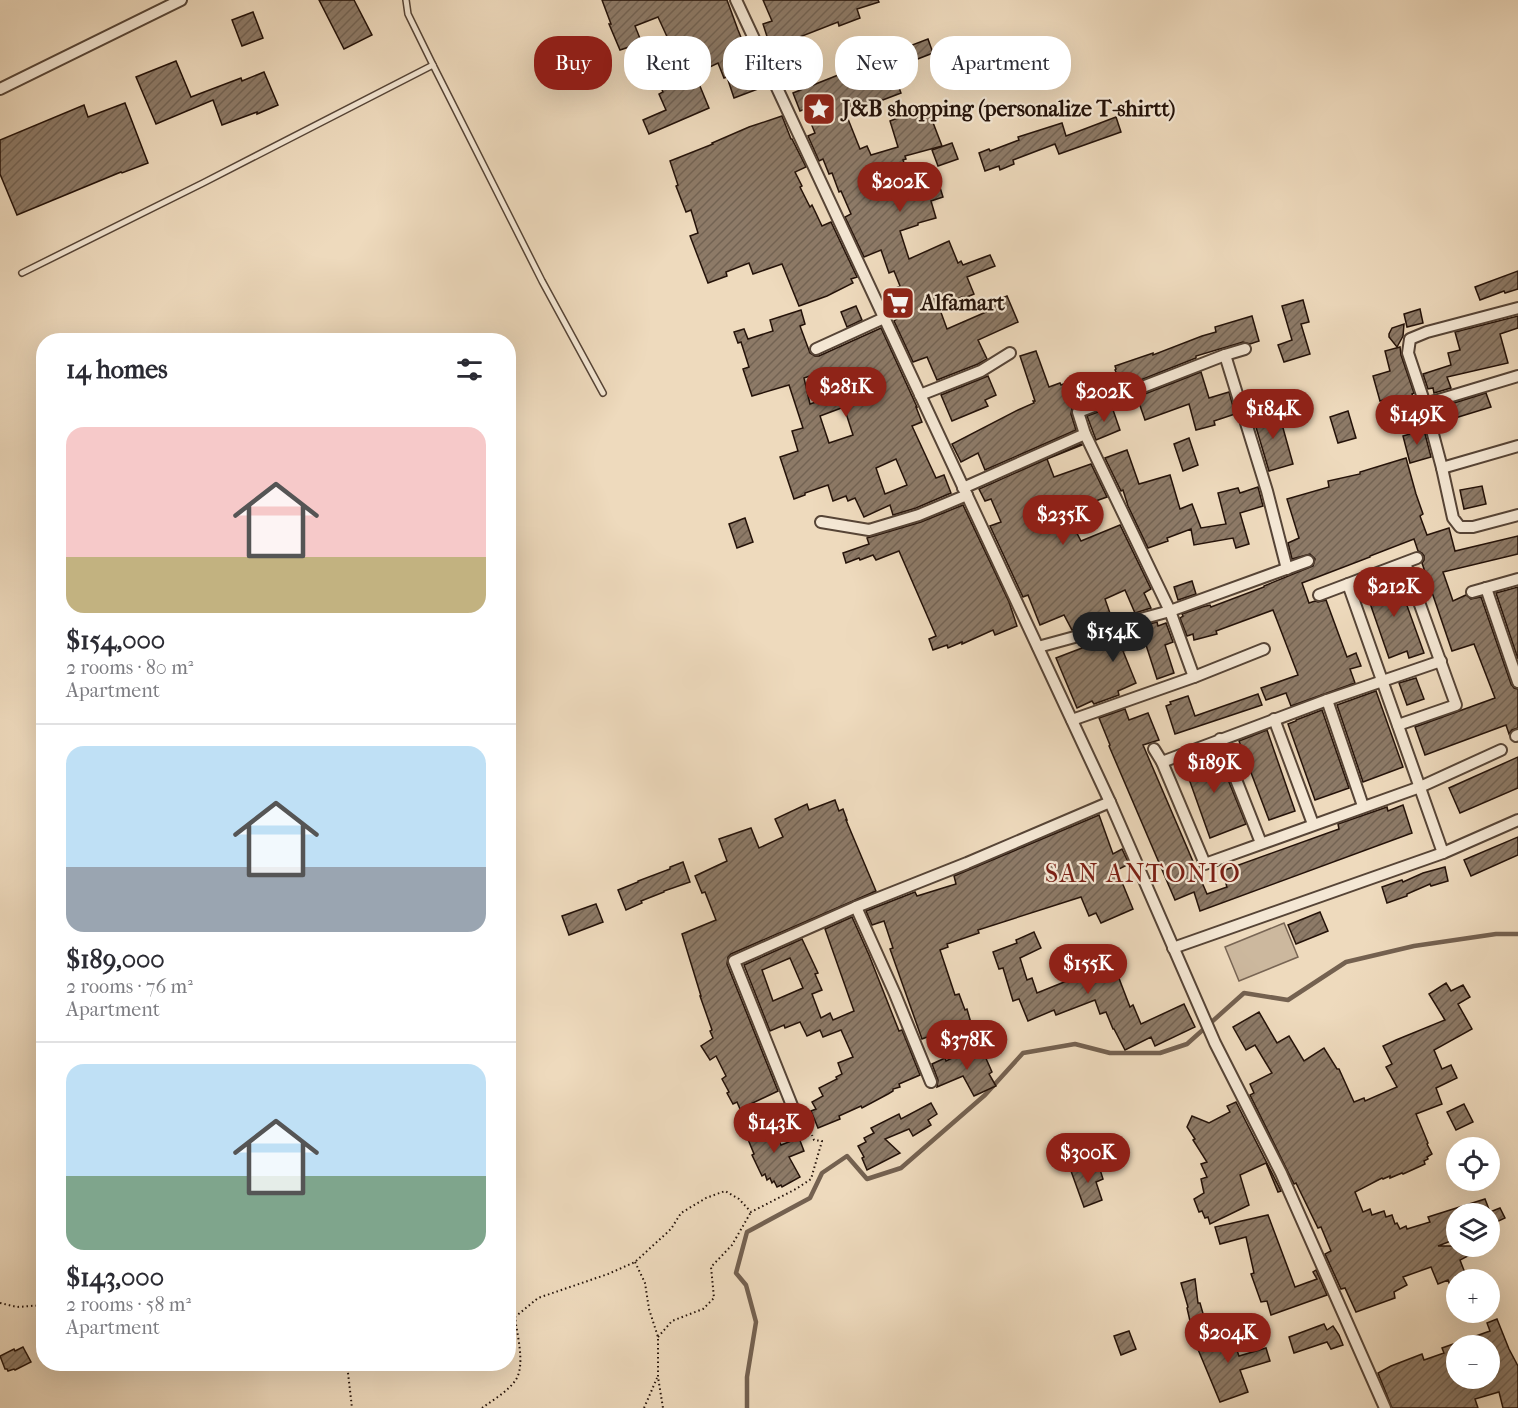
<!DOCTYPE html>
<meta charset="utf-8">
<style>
:root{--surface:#fff;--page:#f2f2f3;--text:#2b2b33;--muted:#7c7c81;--line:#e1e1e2;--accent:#8f2418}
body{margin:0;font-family:"IM FELL French Canon",serif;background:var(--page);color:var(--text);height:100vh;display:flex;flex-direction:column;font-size:22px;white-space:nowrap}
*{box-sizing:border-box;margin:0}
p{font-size:20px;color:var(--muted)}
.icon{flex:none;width:33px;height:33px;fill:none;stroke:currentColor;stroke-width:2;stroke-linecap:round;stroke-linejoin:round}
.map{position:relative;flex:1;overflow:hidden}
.drawer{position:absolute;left:36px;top:333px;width:480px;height:1038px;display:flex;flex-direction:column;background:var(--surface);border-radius:24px;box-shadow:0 6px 24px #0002}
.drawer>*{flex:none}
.banner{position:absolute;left:534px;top:36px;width:570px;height:54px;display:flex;gap:12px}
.tools{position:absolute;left:1446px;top:1137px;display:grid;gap:12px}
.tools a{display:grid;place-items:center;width:54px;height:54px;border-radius:50%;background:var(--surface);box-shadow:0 6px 24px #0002;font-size:30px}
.price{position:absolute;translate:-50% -51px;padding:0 14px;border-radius:21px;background:var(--accent);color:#fff;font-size:20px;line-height:39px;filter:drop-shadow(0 2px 3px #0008)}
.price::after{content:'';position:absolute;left:50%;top:36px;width:18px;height:14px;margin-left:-9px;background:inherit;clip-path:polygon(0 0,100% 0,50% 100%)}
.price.active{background:#222;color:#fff}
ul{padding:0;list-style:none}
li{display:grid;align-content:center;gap:12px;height:318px;padding:0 30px}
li+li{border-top:2px solid var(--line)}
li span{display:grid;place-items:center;height:186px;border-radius:18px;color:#555}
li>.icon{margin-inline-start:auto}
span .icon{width:108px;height:108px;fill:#fffc;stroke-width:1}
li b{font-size:26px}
h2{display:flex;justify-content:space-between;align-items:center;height:72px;padding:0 30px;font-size:26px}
.tag{padding:0 21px;border-radius:24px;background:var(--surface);box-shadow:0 6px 24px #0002;font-size:21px;line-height:54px}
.tag.active{background:var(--accent);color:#fff}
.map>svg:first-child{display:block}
</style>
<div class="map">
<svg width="1518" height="1408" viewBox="0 0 1518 1408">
<defs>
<pattern id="building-hatch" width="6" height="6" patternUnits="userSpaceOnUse" patternTransform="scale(1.5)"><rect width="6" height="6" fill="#8d7a67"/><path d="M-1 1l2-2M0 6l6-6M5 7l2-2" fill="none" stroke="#736353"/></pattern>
</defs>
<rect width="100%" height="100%" fill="#eedabd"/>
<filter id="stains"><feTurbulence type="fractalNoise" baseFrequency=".00333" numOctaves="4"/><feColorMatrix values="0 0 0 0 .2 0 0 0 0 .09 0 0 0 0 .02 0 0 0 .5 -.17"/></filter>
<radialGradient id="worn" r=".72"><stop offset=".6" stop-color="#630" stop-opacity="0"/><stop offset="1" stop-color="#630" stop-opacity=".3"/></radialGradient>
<polygon fill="#ccb89e" stroke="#786554" stroke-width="1.5" points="1284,923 1298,957 1239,981 1225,947"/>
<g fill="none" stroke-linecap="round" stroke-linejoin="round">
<polyline stroke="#746150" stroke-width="4.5" points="747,1408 747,1377 756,1322 746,1285 736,1273 747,1232 810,1198 822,1173 847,1156 867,1179 901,1168 985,1095 1023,1053 1075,1044 1110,1053 1160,1053 1187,1044 1244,993 1288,1000 1346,962 1414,946 1496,934 1518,934"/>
</g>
<g fill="url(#building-hatch)" stroke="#241209" stroke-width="1.5" fill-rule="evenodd">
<polygon points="319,0 354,0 372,35 344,49"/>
<path d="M602,0H727L738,30L754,69L756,68L763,87L734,98L727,77L724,78L718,63L695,74L709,108L649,134L643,120L666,110L659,94L663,92L653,70L640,75L629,47L620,50L609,24H611ZM658,17L669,41L645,51L635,26Z"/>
<polygon points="763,0 878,0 879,2 857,9 860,18 839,26 838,22 797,38 797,40 771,49 763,24 772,21"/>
<polygon points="253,12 263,38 242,46 232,20"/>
<polygon points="928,39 933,53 892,69 901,93 846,114 860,149 867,146 871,155 898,147 890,121 927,107 942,146 905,156 906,159 903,160 913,189 938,181 943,197 931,201 936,218 918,223 918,225 900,231 909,259 949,241 958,263 961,261 963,265 990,255 995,266 967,277 974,294 962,299 962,297 939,307 947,329 986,312 984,306 1007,296 1018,322 978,340 987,359 978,364 937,380 927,357 913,362 894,321 897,319 886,293 900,286 894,271 889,273 881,250 864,257 845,217 851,214 841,191 839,192 832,173 829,174 823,159 819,161 808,136 815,133 805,109 800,111 793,93 876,60 875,56 901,48 902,49"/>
<polygon points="176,61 191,97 241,78 242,81 264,72 278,105 257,114 257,112 222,125 213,100 156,124 136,77"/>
<polygon points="125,103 148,163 122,173 121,172 17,215 0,174 0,140 84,105 88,117"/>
<polygon points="782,116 791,139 792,139 806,167 795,172 802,186 800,187 810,207 812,205 822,226 831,222 857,277 851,279 853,283 827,296 799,306 782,264 753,274 749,263 726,272 727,276 708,283 690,236 698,233 691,210 686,212 676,186 678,185 670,161 713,144 712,143 749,127"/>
<polygon points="1116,117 1121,132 1059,154 1055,144 1013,160 1014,164 1000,170 999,166 985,171 979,153 989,149 990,151 1019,140 1018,137 1062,123 1066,136"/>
<polygon points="952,143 958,159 938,166 932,150"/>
<polygon points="1518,271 1518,289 1505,293 1504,291 1480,300 1475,287"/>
<polygon points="1303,300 1309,322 1301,324 1310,354 1284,362 1278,345 1292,340 1282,306"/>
<polygon points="856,306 862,320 847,327 841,312"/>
<polygon points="1420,309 1423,323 1407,327 1404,314"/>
<path d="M801,310L805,324L800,326L810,353L815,356H819L881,328L917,407H916L922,422L912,426L936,478L944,475L951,493L916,508L893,515L890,505L864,517L855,498L848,501L846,496L833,501L828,485L805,493V495L794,499L780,457L798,451L792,431L803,428L789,385L752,396L743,369L749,367L741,342L738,343L734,332L744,329L748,339L773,331L770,320ZM830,369L840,394L810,404L804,378ZM844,407L853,435L829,443L820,416ZM896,459L907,485L885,494L876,468Z"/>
<polygon points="1252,316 1259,341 1250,344 1243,342 1196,356 1196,358 1123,387 1115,370 1116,369 1115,366 1153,353 1153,355 1202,336 1216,332 1215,327"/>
<polygon points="1518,316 1518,328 1500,334 1508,363 1447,377 1451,388 1434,393 1433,388 1428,389 1423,374 1451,365 1448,353 1460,350 1455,332"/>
<polygon points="1404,324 1403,336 1397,347 1389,337 1389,334 1392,328"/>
<polygon points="1400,347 1401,355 1414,393 1412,394 1413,398 1399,403 1397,396 1380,401 1373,376 1390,371 1385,351"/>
<polygon points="1036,351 1049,387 1060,383 1061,385 1090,374 1092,379 1101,375 1107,393 1075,405 1072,408 1071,414 1076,430 985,470 978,453 961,462 952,444 1018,410 1034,403 1033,401 1035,401 1020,356"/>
<polygon points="1201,372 1209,398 1229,392 1235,414 1214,421 1215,425 1196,430 1189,404 1145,420 1137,397"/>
<polygon points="988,376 996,395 985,400 988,406 952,421 941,395"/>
<polygon points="1486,393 1491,407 1442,422 1438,408"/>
<polygon points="1112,407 1120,430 1096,440 1087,416"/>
<polygon points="1278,410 1293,464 1269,471 1253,417"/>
<polygon points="1348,411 1356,438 1338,443 1330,417"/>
<polygon points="1424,430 1431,457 1410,463 1403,436"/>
<polygon points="1189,438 1198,465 1183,471 1174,444"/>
<polygon points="1081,444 1082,445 1047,459 1054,477 1091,464 1107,497 1090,503 1092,507 1068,516 1081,541 1120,525 1151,589 1144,593 1151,608 1135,613 1125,590 1105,599 1112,619 1072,630 1064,615 1040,625 1028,595 1023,597 990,526 1001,522 991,499 985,501 979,489"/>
<polygon points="1127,450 1139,484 1170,475 1180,509 1192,504 1201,528 1226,524 1218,493 1238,488 1240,493 1258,487 1263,506 1240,513 1249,544 1236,548 1233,538 1194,545 1191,529 1167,538 1168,541 1148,548 1128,506 1123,490 1121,491 1105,458"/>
<polygon points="1406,458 1416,494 1423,514 1420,516 1427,535 1449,528 1455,551 1518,536 1518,554 1443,572 1453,601 1466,595 1471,599 1481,597 1511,684 1514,688 1518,689 1518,728 1512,730 1509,734 1506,725 1425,755 1415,727 1495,698 1474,644 1452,651 1422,563 1424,560 1424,556 1422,553 1418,551 1414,539 1370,556 1370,557 1302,583 1309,603 1315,601 1318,602 1326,600 1347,657 1356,653 1361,666 1350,669 1355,683 1291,706 1286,693 1266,700 1261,688 1298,675 1273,610 1216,631 1217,634 1194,640 1193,634 1187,636 1180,618 1183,616 1182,614 1202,607 1210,605 1211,607 1264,587 1264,586 1313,566 1315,559 1310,554 1292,559 1288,543 1299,538 1287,499 1329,487 1328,481 1360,474 1360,472"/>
<polygon points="1482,486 1486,504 1464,509 1460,490"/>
<polygon points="963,505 1009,602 1017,626 995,635 993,630 962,644 962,642 948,648 947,645 933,650 929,639 936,636 899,551 876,560 873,555 860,560 859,558 846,563 843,553 869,544 867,538 921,522"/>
<polygon points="745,518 753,542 737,548 729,524"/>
<polygon points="1396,575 1424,653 1409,658 1407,651 1389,658 1364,586"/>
<polygon points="1192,581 1196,594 1178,600 1174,587"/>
<polygon points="1518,587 1518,659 1496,593"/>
<polygon points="1157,622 1158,626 1166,623 1173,642 1165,645 1174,673 1157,679 1146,645 1123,651 1136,683 1118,691 1119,695 1094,704 1092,701 1077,708 1056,658 1082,648 1080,643"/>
<polygon points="1416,678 1424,699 1407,705 1399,683"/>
<polygon points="1376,691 1403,767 1363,782 1337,705"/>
<polygon points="1258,694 1262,705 1175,734 1166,706 1171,704 1170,702 1188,696 1195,716"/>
<polygon points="1125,709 1129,720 1148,713 1159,740 1143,745 1207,894 1227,887 1222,871 1339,829 1338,824 1387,807 1388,811 1403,805 1412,833 1200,911 1194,892 1175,900 1109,746 1110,745 1099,718"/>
<polygon points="1322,710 1349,788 1315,800 1288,724 1296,721 1296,720"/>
<polygon points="1267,730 1295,811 1269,820 1239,741"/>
<polygon points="1216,750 1246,824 1210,838 1183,762"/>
<polygon points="1518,757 1518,788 1460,813 1449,788"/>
<polygon points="835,800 839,811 843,809 847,820 846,820 876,891 731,954 728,957 727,964 778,1091 740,1109 737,1102 733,1104 727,1093 729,1092 722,1079 726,1076 716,1056 710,1060 701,1046 713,1038 710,1031 712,1030 700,996 701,996 682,934 716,920 705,892 702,893 695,876 727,861 719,839 751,828 759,848 783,837 775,819 807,804 809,810"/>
<polygon points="1099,815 1113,854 1122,849 1129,864 1117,870 1133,909 1101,923 1096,913 1089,916 1081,897 978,930 979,933 947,944 948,947 940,950 955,995 959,994 965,1010 967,1009 971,1023 944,1032 943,1031 922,1039 890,949 893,948 884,921 872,925 866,911 915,892 917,896 956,884 954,876"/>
<polygon points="1518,837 1518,855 1471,876 1464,860"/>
<polygon points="683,862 690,882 664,891 664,892 641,901 642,903 626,910 618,890 638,882 638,881 670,869 670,867"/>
<polygon points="1445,867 1448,881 1431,886 1430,884 1407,894 1407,896 1387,903 1382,887 1402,880 1403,882 1423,873"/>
<polygon points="596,904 603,922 569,935 562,916"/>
<polygon points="1320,912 1328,931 1296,944 1288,925"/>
<path d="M852,917L869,955L899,1031L902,1030L920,1075L899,1084L900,1087L893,1089V1091L888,1094L862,1108L861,1106L839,1116L840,1119L818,1128L811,1111L816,1109L812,1102L823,1096L819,1088L837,1079L836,1077L842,1074L838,1063L853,1057L841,1030L823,1037L820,1030L807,1036L800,1022L785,1028L784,1025L770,1031L744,965L802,939L818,973L815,974L822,990L812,994L821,1018L830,1013L833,1020L854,1011L825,929ZM790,958L803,988L773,1001L762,970Z"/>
<polygon points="1034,932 1041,948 1020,958 1027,980 1032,978 1037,993 1084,974 1078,958 1107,947 1130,1007 1133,1005 1141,1024 1184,1004 1195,1027 1155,1046 1151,1037 1125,1050 1114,1029 1113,1029 1106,1012 1100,1014 1095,1000 1056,1015 1054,1010 1028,1021 1019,999 1013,1001 1003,968 999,969 993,952 1017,943 1016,940"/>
<polygon points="1446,983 1451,991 1463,985 1470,997 1458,1004 1472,1029 1434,1050 1442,1069 1451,1065 1457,1078 1436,1088 1442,1104 1416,1114 1428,1143 1427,1144 1432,1154 1427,1157 1428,1159 1424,1161 1425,1164 1403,1174 1402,1173 1390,1178 1390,1176 1383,1179 1382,1178 1355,1192 1363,1212 1370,1209 1372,1215 1384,1211 1386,1217 1392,1215 1395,1224 1397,1223 1400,1229 1406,1226 1407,1229 1430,1222 1428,1217 1485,1199 1490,1212 1500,1208 1505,1218 1490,1225 1490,1214 1456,1214 1456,1239 1438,1246 1464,1246 1468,1256 1460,1260 1465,1273 1456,1276 1456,1299 1455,1299 1448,1280 1438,1284 1431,1267 1403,1277 1407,1285 1394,1292 1395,1298 1356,1312 1345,1288 1341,1289 1325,1254 1331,1251 1321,1227 1318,1228 1296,1183 1294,1184 1250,1095 1254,1093 1250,1084 1272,1073 1255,1045 1246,1050 1233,1027 1259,1012 1277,1043 1289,1036 1304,1061 1324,1048 1337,1069 1339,1069 1354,1102 1364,1098 1365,1101 1397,1087 1386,1067 1392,1064 1383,1046 1396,1040 1445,1020 1429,994"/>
<polygon points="980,1045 992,1072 989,1074 996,1086 974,1096 963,1076 937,1087 938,1080 932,1064 945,1058 946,1061"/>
<polygon points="1236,1102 1281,1191 1278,1192 1266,1163 1240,1175 1249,1205 1210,1224 1208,1217 1205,1218 1202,1211 1199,1212 1194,1199 1204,1193 1201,1179 1207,1177 1201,1164 1207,1162 1193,1140 1195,1139 1187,1127 1192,1116 1209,1123 1230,1112 1227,1106"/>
<polygon points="931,1103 937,1114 928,1120 931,1125 913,1136 909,1129 885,1139 900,1153 867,1170 862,1158 864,1157 858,1146 866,1142 864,1138 874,1133 871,1128 899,1114 901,1119"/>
<polygon points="1464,1104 1473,1122 1456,1130 1447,1112"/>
<polygon points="771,1121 781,1145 799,1138 804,1151 789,1157 800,1177 782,1187 781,1185 777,1187 774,1181 772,1183 770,1178 767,1180 765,1174 762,1176 752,1155 754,1154 745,1132"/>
<polygon points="1098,1163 1103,1179 1096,1182 1102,1200 1084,1207 1071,1171"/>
<polygon points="1268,1215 1295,1287 1317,1279 1313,1272 1316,1270 1327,1295 1271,1315 1267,1301 1261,1302 1251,1274 1254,1273 1246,1237 1220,1244 1215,1227"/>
<polygon points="1195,1279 1198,1303 1200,1303 1204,1317 1200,1318 1202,1328 1196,1329 1193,1320 1190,1321 1187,1308 1188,1307 1181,1283"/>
<path d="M1497,1319L1509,1349L1518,1366V1408H1503L1499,1392L1475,1399L1478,1408H1392L1378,1373L1391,1366L1422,1354L1424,1360L1444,1353L1442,1348L1490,1331L1487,1323ZM1456,1344L1457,1346H1490V1378H1456Z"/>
<polygon points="1324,1324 1327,1330 1333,1326 1339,1335 1343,1345 1331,1349 1327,1342 1294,1353 1289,1337"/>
<polygon points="1229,1328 1239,1356 1266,1348 1270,1361 1240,1370 1248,1392 1220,1402 1197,1347 1207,1343 1205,1338"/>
<polygon points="1129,1331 1136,1349 1121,1355 1114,1336"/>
<polygon points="23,1347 31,1362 15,1370 14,1369 8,1371 7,1369 5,1369 0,1356 14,1349 15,1351"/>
</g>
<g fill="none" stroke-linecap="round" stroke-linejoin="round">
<defs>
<g id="service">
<polyline points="406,0 408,14 433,65 542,281 603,393"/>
<polyline points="22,273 203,183 433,65"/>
</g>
<g id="minor">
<polyline points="736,0 1110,802 1215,1043 1281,1173 1385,1408"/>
<polyline points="0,89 181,0"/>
<polyline points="1518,308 1427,332 1410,339 1408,353 1425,404 1442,468 1453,518 1460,527 1473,527 1518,515"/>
<polyline points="816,349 884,318"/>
<polyline points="1225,355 1267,491 1287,569"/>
<polyline points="920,395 981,371 1010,353"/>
<polyline points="1425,404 1518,376"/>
<polyline points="1442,468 1518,446"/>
<polyline points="963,488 1085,434"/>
<polyline points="821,522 869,530 919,515 967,495"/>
<polyline points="1348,584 1443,853"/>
<polyline points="1486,588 1518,682"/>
<polyline points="1472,592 1518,579"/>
<polyline points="1319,595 1417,558"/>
<polyline points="1038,647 1170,611 1308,561"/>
<polyline points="1194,677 1170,611 1085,434 1078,412 1225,355 1245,349"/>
<polyline points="1327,700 1363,806"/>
<polyline points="1274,719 1313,824"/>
<polyline points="1072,720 1194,677 1264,649"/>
<polyline points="1398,725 1456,705 1405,563"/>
<polyline points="1516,736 1518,735"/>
<polyline points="1220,739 1261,843"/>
<polyline points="1154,749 1162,762 1205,864 1420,787 1501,750"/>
<polyline points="1162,762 1327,700 1441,661"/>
<polyline points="856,907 895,994 931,1082"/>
<polyline points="1173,948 1443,853 1518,820"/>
<polyline points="801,1128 734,961 856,907 967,863 1110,802"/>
</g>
</defs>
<use href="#service" stroke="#564436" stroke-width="8"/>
<use href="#minor" stroke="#564436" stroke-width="14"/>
<g stroke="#241209" stroke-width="2" stroke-dasharray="1.5 3" stroke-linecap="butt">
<polyline points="635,1262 645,1283 649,1309 658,1337 658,1377 663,1408"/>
<polyline points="0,1303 17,1307 44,1305"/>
<polyline points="658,1337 672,1321 703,1309 714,1298 711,1267 732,1245 751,1212"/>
<polyline points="347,1364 352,1408"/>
<path d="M482,1408C493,1400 507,1392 515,1381C526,1366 517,1335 515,1317L538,1298L608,1274L635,1262L671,1229L681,1213L706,1198L725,1191L739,1199L751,1212L796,1189L811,1179L822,1141L814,1140L812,1135"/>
<polyline points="644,1408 657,1378"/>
</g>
<use href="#service" stroke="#f4e7d4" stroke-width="5"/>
<use href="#minor" stroke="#f4e7d4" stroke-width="10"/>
</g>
<defs>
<symbol id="sight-square" viewBox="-11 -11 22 22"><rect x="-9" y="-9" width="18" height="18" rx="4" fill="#8f2418" stroke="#f4e7d4"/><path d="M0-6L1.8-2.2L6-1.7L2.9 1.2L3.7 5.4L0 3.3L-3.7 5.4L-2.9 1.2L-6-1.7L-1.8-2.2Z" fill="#fff"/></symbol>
<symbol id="supermarket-square" viewBox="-11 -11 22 22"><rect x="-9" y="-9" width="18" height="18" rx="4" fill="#8f2418" stroke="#f4e7d4"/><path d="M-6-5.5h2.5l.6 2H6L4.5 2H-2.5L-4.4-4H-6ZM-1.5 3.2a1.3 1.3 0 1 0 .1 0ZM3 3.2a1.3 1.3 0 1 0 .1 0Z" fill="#fff"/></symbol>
</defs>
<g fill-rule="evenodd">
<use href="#sight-square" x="800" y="90" width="38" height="38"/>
<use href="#supermarket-square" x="879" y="284" width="38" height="38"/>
</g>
<g text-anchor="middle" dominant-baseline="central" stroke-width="4.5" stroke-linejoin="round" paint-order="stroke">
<g font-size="22" font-weight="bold" fill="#241209" stroke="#f4e7d4" text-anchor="start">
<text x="842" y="109">J&amp;B shopping (personalize T-shirtt)</text>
<text x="921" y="303">Alfamart</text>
</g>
<g font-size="26" letter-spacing="1.5" fill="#7a1f14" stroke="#f4e7d4">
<text x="1143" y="873">SAN ANTONIO</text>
</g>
</g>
<rect width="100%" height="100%" filter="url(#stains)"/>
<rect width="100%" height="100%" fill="url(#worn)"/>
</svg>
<div class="tools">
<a><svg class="icon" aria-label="locate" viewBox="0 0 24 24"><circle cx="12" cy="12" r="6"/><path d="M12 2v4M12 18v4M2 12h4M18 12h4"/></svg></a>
<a><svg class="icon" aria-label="layers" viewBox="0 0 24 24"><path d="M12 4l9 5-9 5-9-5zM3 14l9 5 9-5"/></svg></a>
<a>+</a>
<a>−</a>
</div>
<b class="price" style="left:900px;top:213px">$202K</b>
<b class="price" style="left:846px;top:418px">$281K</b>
<b class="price" style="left:1104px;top:423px">$202K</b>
<b class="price" style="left:1273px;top:440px">$184K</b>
<b class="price" style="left:1417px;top:446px">$149K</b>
<b class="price" style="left:1063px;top:546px">$235K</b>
<b class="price" style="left:1394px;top:618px">$212K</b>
<b class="price active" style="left:1113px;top:663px">$154K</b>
<b class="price" style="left:1214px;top:794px">$189K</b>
<b class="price" style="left:1088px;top:995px">$155K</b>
<b class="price" style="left:967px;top:1071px">$378K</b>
<b class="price" style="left:774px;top:1154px">$143K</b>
<b class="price" style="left:1088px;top:1184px">$300K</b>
<b class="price" style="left:1228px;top:1364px">$204K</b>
<div class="banner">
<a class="tag active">Buy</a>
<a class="tag">Rent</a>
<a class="tag">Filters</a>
<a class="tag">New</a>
<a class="tag">Apartment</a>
</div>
<section class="drawer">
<h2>14 homes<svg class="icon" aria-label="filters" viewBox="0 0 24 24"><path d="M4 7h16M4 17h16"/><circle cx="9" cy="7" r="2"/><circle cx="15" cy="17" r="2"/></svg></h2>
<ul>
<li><span style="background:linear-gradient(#f6c9c9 70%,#c2b280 0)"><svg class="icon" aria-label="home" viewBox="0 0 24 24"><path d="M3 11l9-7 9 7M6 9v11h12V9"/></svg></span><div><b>$154,000</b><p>2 rooms · 80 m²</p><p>Apartment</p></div></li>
<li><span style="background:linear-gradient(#bfe0f5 65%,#9aa5b1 0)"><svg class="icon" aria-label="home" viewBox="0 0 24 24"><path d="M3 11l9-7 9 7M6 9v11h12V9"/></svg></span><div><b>$189,000</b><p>2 rooms · 76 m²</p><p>Apartment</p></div></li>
<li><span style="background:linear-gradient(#bfe0f5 60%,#7fa58c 0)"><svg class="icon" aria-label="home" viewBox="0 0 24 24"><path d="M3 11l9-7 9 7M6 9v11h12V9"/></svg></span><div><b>$143,000</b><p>2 rooms · 58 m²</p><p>Apartment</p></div></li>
</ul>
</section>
</div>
